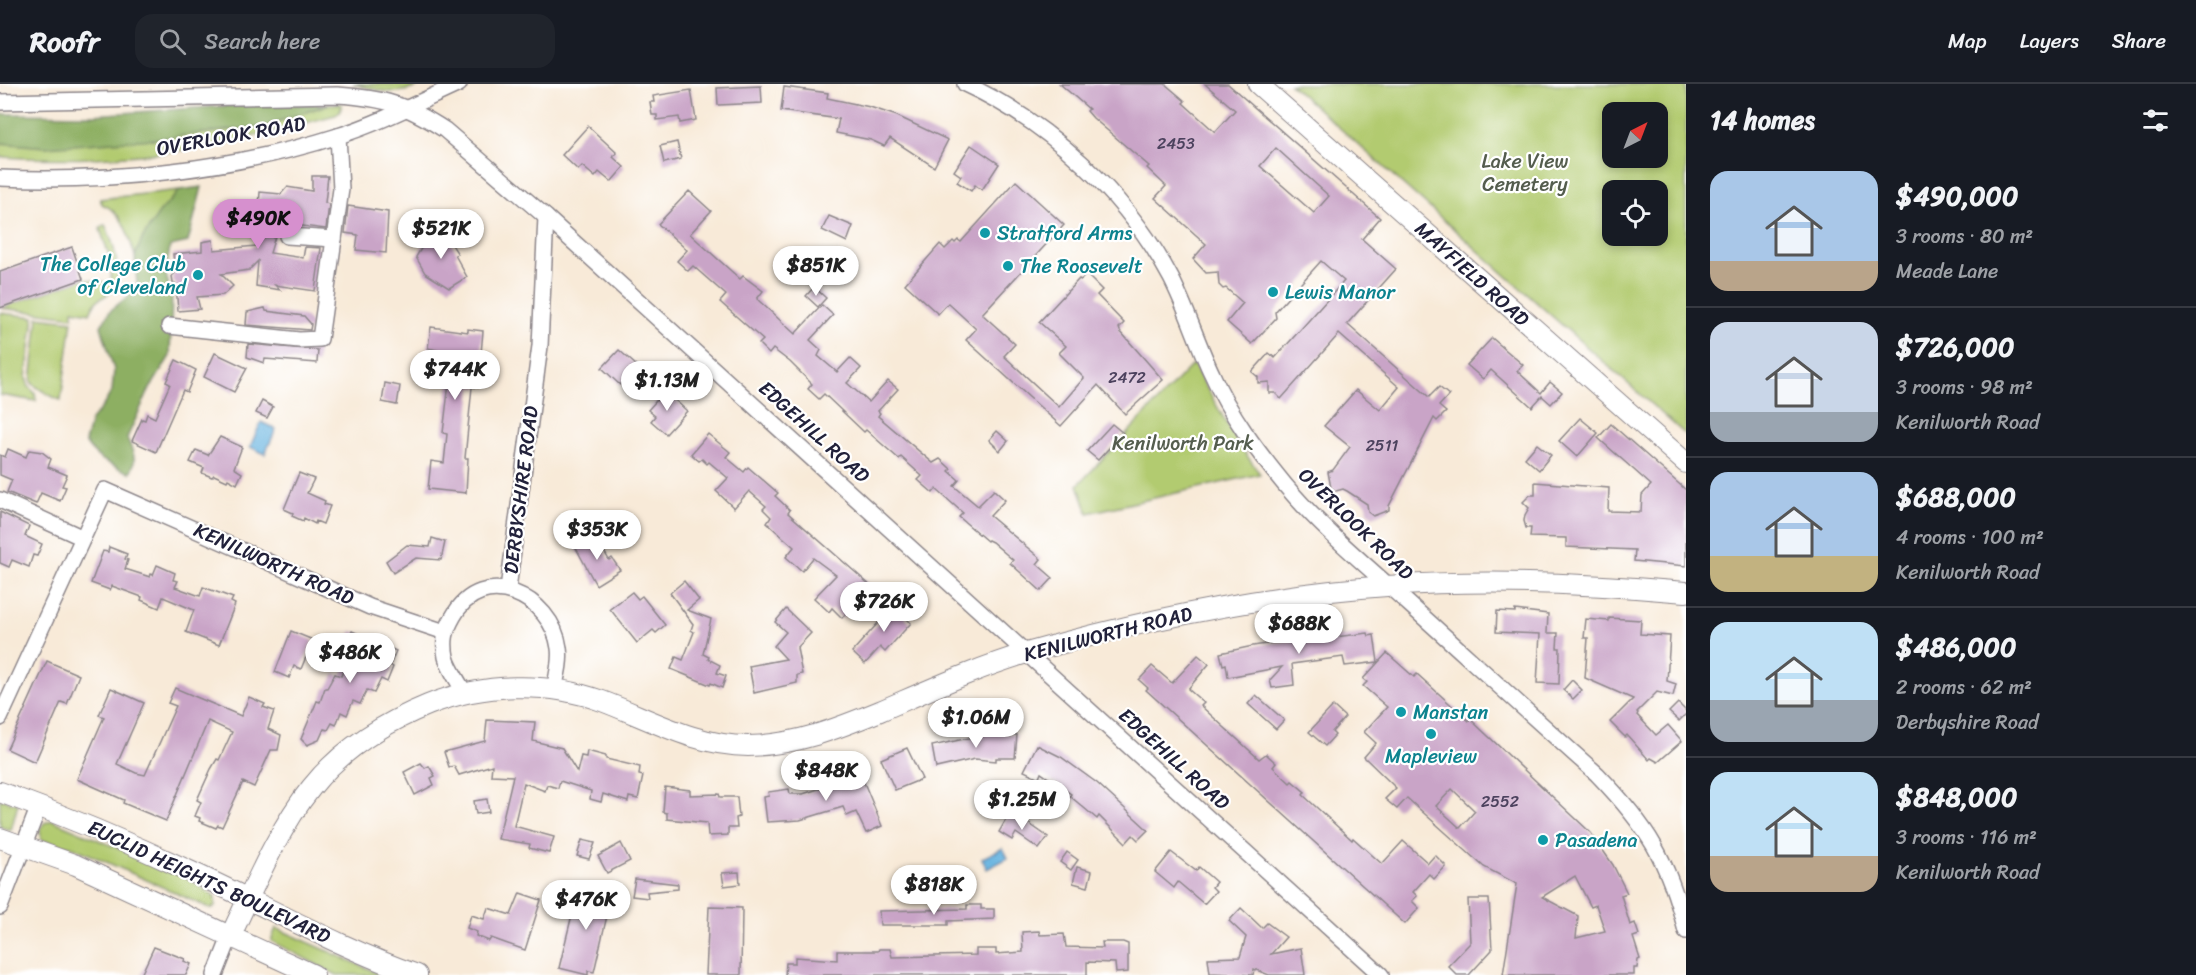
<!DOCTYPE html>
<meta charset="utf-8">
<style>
:root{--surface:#171b24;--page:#20242c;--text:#f1f3f6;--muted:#9ea1a6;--line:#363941;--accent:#d690ce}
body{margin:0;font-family:Sriracha,sans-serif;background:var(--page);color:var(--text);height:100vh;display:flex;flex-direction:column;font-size:22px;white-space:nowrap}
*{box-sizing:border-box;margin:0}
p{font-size:20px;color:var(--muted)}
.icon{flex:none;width:33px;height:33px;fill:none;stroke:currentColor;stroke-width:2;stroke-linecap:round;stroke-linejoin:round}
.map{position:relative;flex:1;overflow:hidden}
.drawer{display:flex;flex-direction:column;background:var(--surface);width:510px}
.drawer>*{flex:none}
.needle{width:39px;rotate:42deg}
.tools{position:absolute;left:1602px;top:18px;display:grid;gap:12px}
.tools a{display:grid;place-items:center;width:66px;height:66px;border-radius:12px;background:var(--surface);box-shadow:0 3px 9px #0003;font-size:30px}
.price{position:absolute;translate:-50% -51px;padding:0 14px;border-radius:21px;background:#fff;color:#222;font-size:20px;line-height:39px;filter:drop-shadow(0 2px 3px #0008)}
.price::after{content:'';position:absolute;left:50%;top:36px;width:18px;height:14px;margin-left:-9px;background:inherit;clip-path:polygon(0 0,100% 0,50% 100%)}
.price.active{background:var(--accent);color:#111}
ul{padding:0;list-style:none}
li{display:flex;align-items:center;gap:18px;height:150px;padding:0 24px}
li+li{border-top:2px solid var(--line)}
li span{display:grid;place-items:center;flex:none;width:168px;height:120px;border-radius:18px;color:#555}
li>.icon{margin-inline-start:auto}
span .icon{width:72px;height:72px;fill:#fffc;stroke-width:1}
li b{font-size:26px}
h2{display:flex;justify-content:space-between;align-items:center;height:72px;padding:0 24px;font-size:26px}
header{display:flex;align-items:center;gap:36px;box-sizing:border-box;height:84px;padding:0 30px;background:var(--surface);border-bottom:2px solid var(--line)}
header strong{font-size:28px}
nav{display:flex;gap:33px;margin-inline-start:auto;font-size:21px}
.search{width:420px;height:54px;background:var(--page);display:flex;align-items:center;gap:15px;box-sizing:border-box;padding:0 21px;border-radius:18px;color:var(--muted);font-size:22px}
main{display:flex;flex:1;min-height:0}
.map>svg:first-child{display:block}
</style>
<header>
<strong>Roofr</strong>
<div class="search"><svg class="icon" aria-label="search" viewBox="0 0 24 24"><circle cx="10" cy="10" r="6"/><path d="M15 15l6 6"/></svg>Search here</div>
<nav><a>Map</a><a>Layers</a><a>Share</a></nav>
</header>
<main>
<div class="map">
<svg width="1686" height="891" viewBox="0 0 1686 891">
<rect width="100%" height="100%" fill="#fff"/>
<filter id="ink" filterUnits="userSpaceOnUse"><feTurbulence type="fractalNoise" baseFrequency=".0167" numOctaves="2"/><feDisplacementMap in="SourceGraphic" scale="12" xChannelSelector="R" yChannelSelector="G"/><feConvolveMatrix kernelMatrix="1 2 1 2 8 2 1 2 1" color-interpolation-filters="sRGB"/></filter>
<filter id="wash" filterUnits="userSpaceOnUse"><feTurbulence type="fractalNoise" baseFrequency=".008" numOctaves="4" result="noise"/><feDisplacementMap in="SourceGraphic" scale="24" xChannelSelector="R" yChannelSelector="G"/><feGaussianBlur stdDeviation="1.35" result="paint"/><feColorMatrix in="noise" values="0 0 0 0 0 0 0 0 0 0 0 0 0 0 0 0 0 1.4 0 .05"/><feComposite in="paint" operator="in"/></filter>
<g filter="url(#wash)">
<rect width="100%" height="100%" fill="#f8ead8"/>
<g fill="#b2cb70" stroke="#6a7656" stroke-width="1.5" fill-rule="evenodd">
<path d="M353,0H424C394,14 384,7 353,0Z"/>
<path d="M1290,0H1686V351ZM1612,28H1658V74H1612ZM1612,106H1658V152H1612Z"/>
<path d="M329,20H342L340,27L336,31C297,41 259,52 220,60C150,73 71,77 0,73V59L154,55L265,42Z"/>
<path d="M180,106C161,127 146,146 135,172C128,151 124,129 102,120L100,115Z"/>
<path d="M105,141C112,154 125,194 113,206C103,217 98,209 90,229L73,226V233L0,224L83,195L111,199V177L100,145L102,142Z"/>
<polygon points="0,229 34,233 26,294 29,303 35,309 36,317 0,311"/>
<path d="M38,233L72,237L61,316C55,315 35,303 31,298Z"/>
<polygon points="1193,280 1238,359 1260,390 1088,429 1078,401"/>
<polygon points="0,715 18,720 11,746 0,743"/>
<polygon points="52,736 187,794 215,813 215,823 211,825 73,763 41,756 40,745 44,739"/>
<polygon points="276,844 382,891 337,891 271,857"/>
</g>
<g fill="#8daf62" stroke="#58684e" stroke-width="1.5">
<polygon points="329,20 265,42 154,55 45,63 0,59 0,30 92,31 226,22"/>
<path d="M202,103L188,158L170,162L166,191L172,212L170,272L148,308L127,354C133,368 138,375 130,389C112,381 96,376 85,358L91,336L103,322L112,307L114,286L101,242L110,227L132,209L137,200L135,172L143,153L159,129L180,106Z"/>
</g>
<g fill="#67b4e0" stroke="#446b8e" stroke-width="1.5">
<polygon points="261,338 276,345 265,370 250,363"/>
<polygon points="1003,764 1008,774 987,785 982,774"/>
</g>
<g id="blocks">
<g fill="#c9a4c7" fill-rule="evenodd">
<path d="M1060,0H1165L1185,17L1183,19L1215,48L1235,26L1205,0H1228L1380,134L1362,155L1396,185L1347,240L1429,313L1439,303L1449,311L1439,322L1446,328L1437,337L1434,334L1389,422V426L1373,432L1368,428L1367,420L1347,407L1343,405L1336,407L1331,404L1328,388L1333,386L1350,363L1324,342L1356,306L1380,326L1399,303L1339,250L1281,315L1275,309H1269V298L1258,299V293L1252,288L1269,269L1275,274L1344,197L1321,177L1275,228L1276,234L1252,260L1227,238L1243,219L1226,204L1223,205L1219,201L1218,188L1206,189L1193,175L1206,160L1155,114L1166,102L1147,84L1149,82L1093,34L1087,27L1089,25ZM1276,64L1329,112L1314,129L1260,82Z"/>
<polygon points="761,2 762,19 718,21 717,4"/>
<polygon points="784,3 828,9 827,14 870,23 897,32 948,56 934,83 890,54 884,62 871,56 836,49 839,35 781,27"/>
<polygon points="691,6 696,36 680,39 679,33 657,36 657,31 652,31 650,18 654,18 653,12"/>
<polygon points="588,42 617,69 613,73 624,83 611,98 599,88 595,93 582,82 578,86 562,71"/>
<polygon points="677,58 681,75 664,79 660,62"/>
<polygon points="971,61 999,80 982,106 975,101 971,107 957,98 961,92 954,87"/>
<polygon points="312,92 328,92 325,119 329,120 326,145 279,139 270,169 303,174 305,163 321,164 315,207 275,201 280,206 256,202 258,177 249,186 221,190 233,202 223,211 197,213 200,225 178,227 176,200 173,198 172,192 175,189 173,170 202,167 202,158 213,156 214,166 256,162 257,144 254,143 256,121 259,121 260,108 281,110 287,103 312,107"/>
<polygon points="1016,97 1064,141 982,230 1015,260 1004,272 1059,323 1084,294 1059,269 1066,262 1039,238 1079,195 1081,196 1086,190 1102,206 1097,211 1124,239 1119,244 1120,247 1163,296 1125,330 1098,301 1061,342 966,256 976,245 948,219 938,230 905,200 940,160 945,165 953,157 955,159 958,156 961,158"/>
<polygon points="689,107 711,127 690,150 740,195 743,192 763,207 757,215 795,250 822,221 833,231 810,256 821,266 818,272 837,288 850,274 861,284 847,299 869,318 888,297 898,305 878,327 880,329 878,332 933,379 940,375 951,385 949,387 959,396 954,402 978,422 994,406 1005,416 990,432 1041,475 1037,480 1053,494 1041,507 1010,479 1013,476 992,458 988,456 987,457 959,433 963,429 936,405 933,409 918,396 922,392 901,373 899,375 866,346 864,348 824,310 819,315 808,305 812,300 790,278 773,265 769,270 759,260 763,256 720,218 726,211 693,182 688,187 677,177 687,166 658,140"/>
<polygon points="348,122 388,128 386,169 356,166 358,151 345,149"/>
<polygon points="829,132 853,142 847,158 822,146"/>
<polygon points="432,146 449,156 458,170 455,171 467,193 449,204 425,189 416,173"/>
<polygon points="72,163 83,195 0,224 0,188"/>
<polygon points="814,203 826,214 818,223 806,212"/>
<polygon points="265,224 266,227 304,232 311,240 310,246 246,241 247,228"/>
<polygon points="431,243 468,248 468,245 483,247 478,304 472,303 465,374 468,374 466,409 428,405 431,377 444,379 447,350 443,349 449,299 432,296 437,266 428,264"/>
<polygon points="1492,254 1523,281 1517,287 1541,309 1550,298 1562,308 1551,320 1542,312 1532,323 1491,286 1483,295 1467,281"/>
<polygon points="248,260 318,266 317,279 265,275 264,279 247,273"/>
<polygon points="619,266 637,282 620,301 602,284"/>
<polygon points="215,269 247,284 234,308 204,293"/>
<polygon points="176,276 196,286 187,308 183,306 156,368 132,357 142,335 145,336 147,330 155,334 170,300 166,298"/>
<polygon points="385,299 400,302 397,321 382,318"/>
<polygon points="665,307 687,327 666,350 651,337 655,332 648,326"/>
<polygon points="262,317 273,323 267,334 256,329"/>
<polygon points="1580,334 1598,349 1577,373 1559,357"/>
<polygon points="1112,340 1123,349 1098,376 1087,367"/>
<polygon points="1611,340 1686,406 1686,482 1634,477 1635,466 1566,463 1566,454 1530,453 1531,444 1526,444 1524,437 1525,431 1529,424 1523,418 1530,411 1535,411 1535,398 1609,404 1608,427 1641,428 1642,411 1651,401 1598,354"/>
<polygon points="997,347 1008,357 1000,367 989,356"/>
<polygon points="708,350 730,368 726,373 744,388 748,383 778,409 775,412 790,426 788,429 871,502 842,534 832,524 829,528 814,514 836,491 813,474 802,487 786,473 794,463 767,439 771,433 763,425 766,422 749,407 734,424 716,407 728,394 709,378 707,380 702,375 699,377 691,370"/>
<polygon points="220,353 242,363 234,384 242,389 237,400 228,395 227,397 214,391 212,393 202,389 204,384 190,378 196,366 208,371"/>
<polygon points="1537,360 1551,371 1539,386 1525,374"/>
<polygon points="8,365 26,373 29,366 42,368 51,375 48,383 67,391 62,402 66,403 60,417 41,409 36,420 7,408 12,396 0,391 0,371 5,373"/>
<polygon points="299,389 314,395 307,409 325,417 324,420 330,422 323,440 316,437 315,440 304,434 303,437 292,432 293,429 284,425"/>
<polygon points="0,428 29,442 25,452 42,460 37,472 33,471 29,483 12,476 9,483 0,479"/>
<polygon points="596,453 609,476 612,474 620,486 596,501 576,464"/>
<polygon points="432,454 445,458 441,476 416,474 393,489 386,477 407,461 430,463"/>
<polygon points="109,463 127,470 125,475 128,476 125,485 150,493 151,490 153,491 157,481 175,489 173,496 178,497 175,503 200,512 203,503 233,514 231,518 235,520 219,561 186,548 194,526 163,513 159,524 141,516 142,513 112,502 110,506 91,499 103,467 108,468"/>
<polygon points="684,497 699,516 687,526 711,535 703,570 709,573 708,575 720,581 717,589 726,592 722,604 711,599 710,601 671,585 676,573 683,576 694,548 691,546 693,540 670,509"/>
<polygon points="632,508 638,515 642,512 665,541 656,549 653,546 637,559 610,525"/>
<polygon points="897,518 910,528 905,533 911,539 885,568 880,563 865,580 852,568"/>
<polygon points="786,525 811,549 797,564 802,590 797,591 797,599 754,609 749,582 786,575 774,562 786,548 775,538"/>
<polygon points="1515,526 1548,530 1547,549 1558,549 1557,564 1560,564 1559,600 1537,599 1540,550 1496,548 1497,527 1515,528"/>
<polygon points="1609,534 1641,536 1640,550 1670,552 1667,597 1676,600 1673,612 1657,608 1637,628 1638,629 1637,631 1656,651 1668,641 1682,657 1658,678 1651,674 1649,676 1627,651 1625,653 1610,638 1633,615 1585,594 1588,554 1584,554 1586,535 1609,537"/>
<polygon points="291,547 313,556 301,585 294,582 289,594 275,588"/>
<polygon points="352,547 396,567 390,581 393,583 387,598 381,595 374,609 367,606 360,620 353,617 347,631 341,628 336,641 332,639 328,646 324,645 319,656 307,661 301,655 317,617 320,618 325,604 327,604 335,590 341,592 351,565 346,562"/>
<polygon points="1368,549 1369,552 1374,551 1378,578 1345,582 1343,573 1292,580 1294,601 1272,604 1270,596 1282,583 1228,593 1226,580 1223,581 1220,569 1253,562 1326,551 1327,554"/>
<path d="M1387,569L1414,593L1417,590L1469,637L1470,635L1591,749L1613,781L1627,809L1621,811L1630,841L1635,839L1639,851L1633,853L1640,875L1638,876L1637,884H1634V891H1503L1517,800L1484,783L1407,714L1397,725L1385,715L1396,704L1364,673L1376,659L1364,648L1387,623L1363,602L1367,598L1363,595ZM1452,705L1475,727L1460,744L1436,722ZM1575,792L1591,823L1596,821L1605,847L1576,854L1578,832L1542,813Z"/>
<polygon points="1198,571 1209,580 1188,605 1204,619 1201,622 1259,675 1266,670 1276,679 1273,683 1290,699 1292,697 1305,708 1303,711 1352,756 1353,754 1382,780 1403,757 1428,779 1435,771 1446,782 1434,795 1429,790 1413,808 1417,812 1412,817 1419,824 1405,840 1146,606 1148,604 1139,596 1152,582 1172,599"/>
<polygon points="47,577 79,591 67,620 61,618 35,678 7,665"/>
<polygon points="1572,596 1582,606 1573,615 1563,606"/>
<polygon points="111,604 144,619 117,680 136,689 145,691 176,622 168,619 175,604 241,632 249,613 265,620 263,623 274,627 268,645 281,651 278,666 271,666 254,703 243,698 222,743 218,741 216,744 204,739 199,737 200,734 195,732 201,718 197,716 211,685 217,675 219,676 232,648 208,637 166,737 123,719 124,716 77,695 104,633 99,631"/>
<polygon points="1256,611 1284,636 1276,645 1248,620"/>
<polygon points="1678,619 1686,627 1686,630 1679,637 1669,628"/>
<polygon points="1333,622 1345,633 1332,648 1335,651 1325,662 1309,648"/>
<polygon points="487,636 535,638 533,657 562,664 577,688 581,672 586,673 587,667 606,672 606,675 640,683 639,691 643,692 638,715 629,713 628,718 603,710 601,718 590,715 591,707 560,697 558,704 547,701 545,707 524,699 514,742 554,753 549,769 529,764 530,760 498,755 513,692 491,691 492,681 459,691 454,682 449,683 444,668 485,657"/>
<polygon points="983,647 1017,651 1015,674 996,674 996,677 975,675 936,684 932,662 983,651"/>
<polygon points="1037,661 1061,673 1097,699 1148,746 1138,756 1133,751 1126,759 1099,732 1097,735 1070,712 1071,710 1041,689 1039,694 1024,687"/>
<polygon points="907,664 922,695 895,706 881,675"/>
<polygon points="421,679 425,684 429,682 435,692 431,694 434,701 415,711 404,688"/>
<polygon points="858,684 882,742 866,749 856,728 847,732 843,723 800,736 767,738 764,713 769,712 768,708 789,705 790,710 803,710 837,699 834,692"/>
<polygon points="665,703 690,706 690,711 719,710 720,713 737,713 739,733 736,734 737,744 728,744 728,751 708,752 707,739 667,735 667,729 663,728"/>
<polygon points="487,715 489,728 476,730 474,717"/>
<polygon points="1011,727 1048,753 1039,765 1016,749 1012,756 999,748"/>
<polygon points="582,756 595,759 589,775 577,772"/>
<polygon points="621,759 630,777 607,789 598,772"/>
<polygon points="1067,768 1078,776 1071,786 1060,778"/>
<polygon points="1171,768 1196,787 1199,783 1216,798 1212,803 1216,807 1204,820 1178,798 1174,804 1155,788"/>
<polygon points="1077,783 1092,787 1088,803 1073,799"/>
<polygon points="739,788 740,800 724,802 722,789"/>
<polygon points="635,795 678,800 678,805 647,808 648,814 632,812"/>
<polygon points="579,802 612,810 594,888 588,887 588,891 559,884"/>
<polygon points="520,809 541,816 525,866 491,854 489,857 476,852 477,848 467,844 471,831 484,835 488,824 511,831"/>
<polygon points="1468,815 1489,815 1492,866 1469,891 1457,891 1448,882 1470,859"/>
<polygon points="967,821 981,821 981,825 994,825 994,835 948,837 948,841 880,841 879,827 967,825"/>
<polygon points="709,823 742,824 741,891 706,891"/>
<polygon points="1241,824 1262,844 1267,839 1286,853 1271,870 1301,864 1305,891 1269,891 1254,885 1253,891 1210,889 1208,874 1240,873 1246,853 1229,837"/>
<polygon points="1039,847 1040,851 1064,850 1066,863 1103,864 1102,858 1123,858 1128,860 1128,888 1116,889 1115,879 1087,878 1087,891 785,891 786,879 795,879 795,873 837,876 837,867 878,867 879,865 890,865 892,873 976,871 976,865 996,865 996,870 1023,868 1022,848"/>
<polygon points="154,863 185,875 184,877 191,880 186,891 141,891"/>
</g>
</g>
</g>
<g filter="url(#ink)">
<use href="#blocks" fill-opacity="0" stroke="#8d868a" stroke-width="1.5"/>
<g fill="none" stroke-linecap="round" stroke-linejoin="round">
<defs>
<g id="minor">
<path d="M965,0C1050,39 1127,111 1171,194C1187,225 1197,259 1212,290C1230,331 1257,367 1285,401C1322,445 1367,482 1409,520C1472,577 1534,634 1597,690C1648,743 1668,775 1686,847"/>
<path d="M0,18L337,11C384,14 405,20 445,46L546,133L1381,891"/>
<path d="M0,94C108,99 235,85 338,52C380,39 419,18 459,0"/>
<polyline points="287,152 334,155"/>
<polyline points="169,242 299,256 320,255 341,105 338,52"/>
<polyline points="0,416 83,454"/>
<polyline points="508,505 540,262 546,133"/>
<path d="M465,610C459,598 449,585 446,573C443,557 445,547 453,533C482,479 552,512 559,564C561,578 557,592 554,605"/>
<polyline points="0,634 105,406 370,523 445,548"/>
<polyline points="0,823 39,722"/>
<polyline points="215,891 230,853"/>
</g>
<g id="major">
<polyline points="1258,0 1686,379"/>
<path d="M0,708C66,732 130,759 194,789C268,823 340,864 417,891"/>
<polyline points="0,754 76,781 314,891"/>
<path d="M230,853C253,805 278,745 311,704C341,666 384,639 428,621C482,599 548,597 602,617C650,635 696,662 748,662C796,661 836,645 880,627C929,606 979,583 1030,568C1147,535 1266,510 1387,502C1487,495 1587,499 1686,508"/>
</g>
</defs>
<use href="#minor" stroke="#8d868a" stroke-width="18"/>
<use href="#major" stroke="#8d868a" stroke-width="22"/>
<use href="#minor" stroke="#fff" stroke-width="15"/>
<use href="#major" stroke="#fff" stroke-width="20"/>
</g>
</g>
<g fill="#0f9aa8" stroke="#fff" stroke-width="2">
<circle cx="985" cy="149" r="6"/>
<circle cx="1008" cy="182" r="6"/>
<circle cx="198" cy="191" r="6"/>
<circle cx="1273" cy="208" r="6"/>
<circle cx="1401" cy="628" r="6"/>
<circle cx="1431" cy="650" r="6"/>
<circle cx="1543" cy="756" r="6"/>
</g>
<g text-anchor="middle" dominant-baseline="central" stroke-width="4.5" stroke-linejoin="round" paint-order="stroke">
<g font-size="16" fill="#4c425e">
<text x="1176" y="59">2453</text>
<text x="1127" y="293">2472</text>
<text x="1382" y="361">2511</text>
<text x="1500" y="717">2552</text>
</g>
<g font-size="20" fill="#22223b" stroke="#fff">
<text transform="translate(231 52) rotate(-10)">OVERLOOK ROAD</text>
<text transform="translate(1472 190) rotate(42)">MAYFIELD ROAD</text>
<text transform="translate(814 348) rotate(42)">EDGEHILL ROAD</text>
<text transform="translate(521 406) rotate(-83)">DERBYSHIRE ROAD</text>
<text transform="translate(1356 440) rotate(44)">OVERLOOK ROAD</text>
<text transform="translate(274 480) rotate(24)">KENILWORTH ROAD</text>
<text transform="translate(1108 550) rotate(-14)">KENILWORTH ROAD</text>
<text transform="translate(1174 675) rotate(42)">EDGEHILL ROAD</text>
<text transform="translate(209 798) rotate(25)">EUCLID HEIGHTS BOULEVARD</text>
</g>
<g font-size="20" fill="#545d4e" stroke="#fff">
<text x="1525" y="77">Lake View<tspan x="1525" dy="23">Cemetery</tspan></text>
<text x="1183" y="359">Kenilworth Park</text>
</g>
<g font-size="20" fill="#0d838f" stroke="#fff" text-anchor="start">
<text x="997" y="149">Stratford Arms</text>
<text x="186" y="180" text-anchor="end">The College Club<tspan x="186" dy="23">of Cleveland</tspan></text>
<text x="1020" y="182">The Roosevelt</text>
<text x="1285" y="208">Lewis Manor</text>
<text x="1413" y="628">Manstan</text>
<text x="1431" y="672" text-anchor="middle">Mapleview</text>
<text x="1555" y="756">Pasadena</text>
</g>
</g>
</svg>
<div class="tools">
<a><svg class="needle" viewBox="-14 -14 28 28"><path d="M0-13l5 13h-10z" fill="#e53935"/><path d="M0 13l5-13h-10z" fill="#9ea1a6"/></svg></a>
<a><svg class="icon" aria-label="locate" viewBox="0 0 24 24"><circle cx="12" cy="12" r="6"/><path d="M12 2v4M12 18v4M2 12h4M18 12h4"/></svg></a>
</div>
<b class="price active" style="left:258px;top:166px">$490K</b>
<b class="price" style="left:441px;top:176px">$521K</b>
<b class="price" style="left:816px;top:213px">$851K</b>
<b class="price" style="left:455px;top:317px">$744K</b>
<b class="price" style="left:667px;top:328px">$1.13M</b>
<b class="price" style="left:597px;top:477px">$353K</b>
<b class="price" style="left:884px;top:549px">$726K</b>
<b class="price" style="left:1299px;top:571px">$688K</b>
<b class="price" style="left:350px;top:600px">$486K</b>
<b class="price" style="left:976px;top:665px">$1.06M</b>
<b class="price" style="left:826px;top:718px">$848K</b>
<b class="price" style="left:1022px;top:747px">$1.25M</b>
<b class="price" style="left:934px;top:832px">$818K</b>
<b class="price" style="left:586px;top:847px">$476K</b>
</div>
<section class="drawer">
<h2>14 homes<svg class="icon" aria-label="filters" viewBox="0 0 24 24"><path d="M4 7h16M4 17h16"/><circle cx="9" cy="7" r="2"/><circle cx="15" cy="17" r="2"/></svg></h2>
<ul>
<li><span style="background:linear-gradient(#a9c7e8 75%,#b9a48a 0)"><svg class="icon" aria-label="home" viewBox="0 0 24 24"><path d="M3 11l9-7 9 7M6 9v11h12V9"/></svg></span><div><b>$490,000</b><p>3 rooms · 80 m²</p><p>Meade Lane</p></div></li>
<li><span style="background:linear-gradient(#c9d6e8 75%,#9aa5b1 0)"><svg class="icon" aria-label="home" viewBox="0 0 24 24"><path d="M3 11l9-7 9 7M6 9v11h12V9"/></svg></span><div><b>$726,000</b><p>3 rooms · 98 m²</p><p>Kenilworth Road</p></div></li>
<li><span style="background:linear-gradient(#a9c7e8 70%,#c2b280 0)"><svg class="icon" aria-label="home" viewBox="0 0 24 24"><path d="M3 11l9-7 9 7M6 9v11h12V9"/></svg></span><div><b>$688,000</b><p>4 rooms · 100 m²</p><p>Kenilworth Road</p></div></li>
<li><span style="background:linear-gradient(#bfe0f5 65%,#9aa5b1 0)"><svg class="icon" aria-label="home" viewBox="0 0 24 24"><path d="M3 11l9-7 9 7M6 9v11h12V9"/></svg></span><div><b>$486,000</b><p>2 rooms · 62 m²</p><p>Derbyshire Road</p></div></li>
<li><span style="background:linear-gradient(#bfe0f5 70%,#b9a48a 0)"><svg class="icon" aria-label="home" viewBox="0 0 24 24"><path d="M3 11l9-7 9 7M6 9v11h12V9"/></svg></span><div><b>$848,000</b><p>3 rooms · 116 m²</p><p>Kenilworth Road</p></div></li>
</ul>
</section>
</main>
